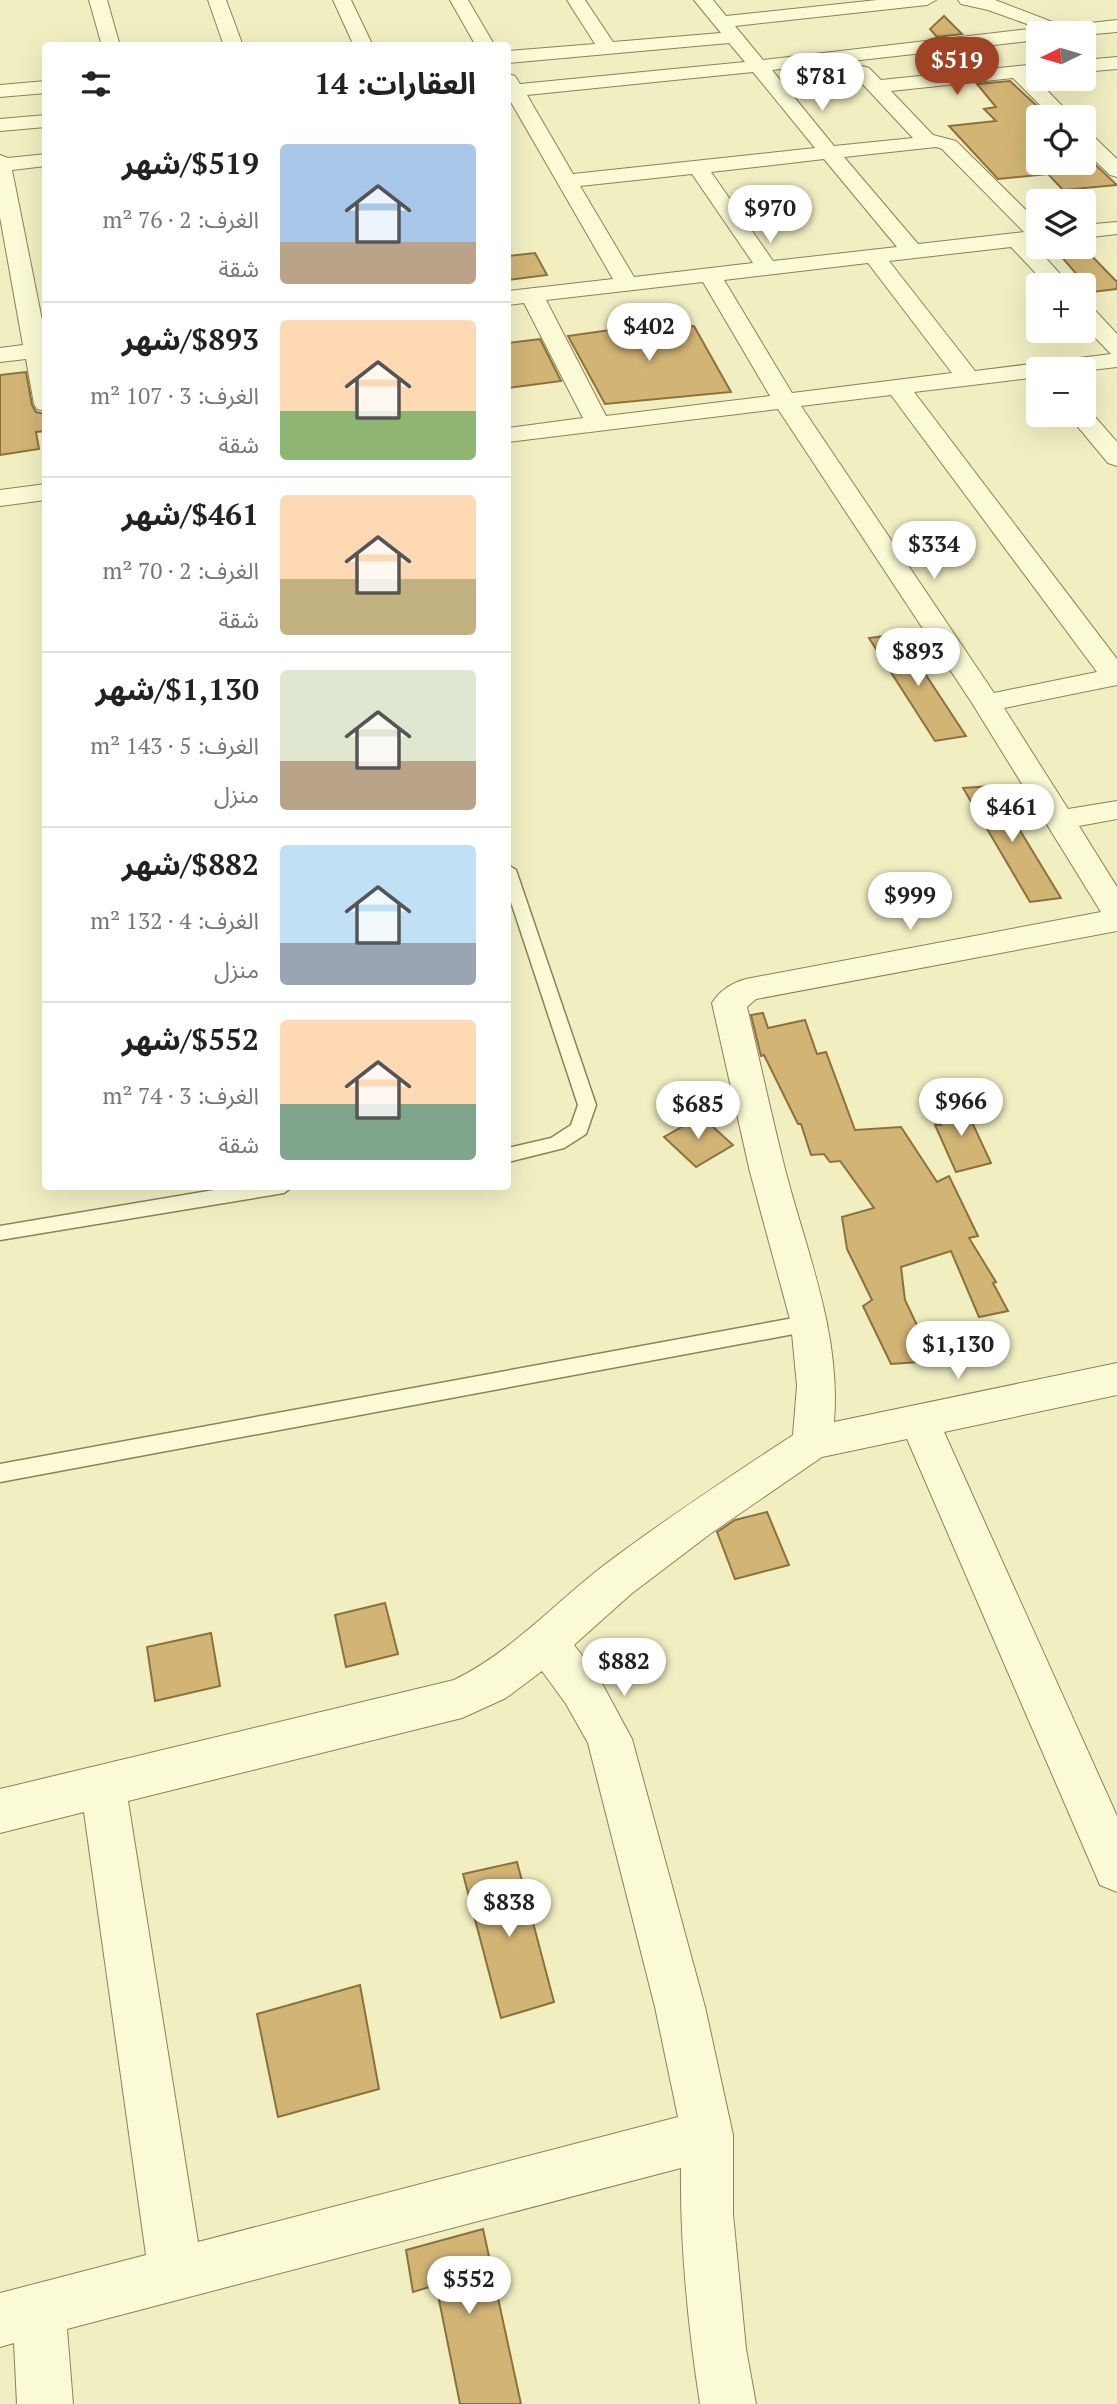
<!DOCTYPE html>
<html lang="ar">
<meta charset="utf-8">
<style>
:root{--surface:#fff;--page:#f2f2f2;--text:#222;--muted:#767676;--line:#e0e0e0;--accent:#9f4324}
body{margin:0;font-family:"PT Serif","Noto Sans Arabic",serif;background:var(--page);color:var(--text);direction:rtl;height:100vh;display:flex;flex-direction:column;font-size:26px;white-space:nowrap}
*{box-sizing:border-box;margin:0}
p{font-size:23px;color:var(--muted)}
.icon{flex:none;width:38px;height:38px;fill:none;stroke:currentColor;stroke-width:2;stroke-linecap:round;stroke-linejoin:round}
.map{position:relative;flex:1;overflow:hidden;direction:ltr}
.panel{position:absolute;left:42px;top:42px;width:469px;height:1148px;display:flex;flex-direction:column;background:var(--surface);border-radius:7px;box-shadow:0 7px 28px #0002;direction:rtl}
.panel>*{flex:none}
.needle{width:46px;rotate:265deg}
.buttons{position:absolute;left:1026px;top:21px;display:grid;gap:14px}
.buttons a{display:grid;place-items:center;width:70px;height:70px;border-radius:7px;background:var(--surface);box-shadow:0 7px 28px #0002;font-size:35px}
.price{position:absolute;translate:-50% -60px;padding:0 16px;border-radius:24px;background:#fff;color:#222;font-size:23px;line-height:46px;filter:drop-shadow(0 2px 4px #0008)}
.price::after{content:'';position:absolute;left:50%;top:42px;width:21px;height:16px;margin-left:-10px;background:inherit;clip-path:polygon(0 0,100% 0,50% 100%)}
.price.current{background:var(--accent);color:#fff}
ul{padding:0;list-style:none}
li{display:flex;align-items:center;gap:21px;height:175px;padding:0 35px}
li+li{border-top:2px solid var(--line)}
li span{display:grid;place-items:center;flex:none;width:196px;height:140px;border-radius:7px;color:#555}
li>.icon{margin-inline-start:auto}
span .icon{width:84px;height:84px;fill:#fffc;stroke-width:1}
li b{font-size:30px}
h2{display:flex;justify-content:space-between;align-items:center;height:84px;padding:0 35px;font-size:30px}
.map>svg:first-child{display:block}
</style>
<div class="map">
<svg width="1117" height="2404" viewBox="0 0 1117 2404">
<rect width="100%" height="100%" fill="#f1efc2"/>
<g fill="#d2b475" stroke="#8d713c" stroke-width="2">
<polygon points="944,16 962,34 937,37 930,29"/>
<polygon points="977,49 994,66 964,69 950,53"/>
<polygon points="1010,81 1049,117 1038,117 1038,163 1083,163 1083,153 1117,185 1063,190 1048,174 998,179 949,126 996,121 984,109 996,107 977,84"/>
<polygon points="1053,247 1083,247 1117,282 1117,289 1092,292"/>
<polygon points="535,253 547,275 508,280 508,256"/>
<polygon points="680,320 684,327 694,326 731,392 605,404 568,336"/>
<polygon points="540,339 561,381 508,388 508,343"/>
<polygon points="26,372 32,405 36,412 46,414 46,431 36,432 39,449 0,455 0,375"/>
<polygon points="899,634 966,736 935,741 869,638"/>
<polygon points="993,786 1061,898 1030,902 963,788"/>
<polygon points="763,1013 768,1028 805,1020 817,1054 826,1052 855,1130 901,1127 937,1182 949,1176 978,1236 969,1238 996,1282 993,1283 1008,1311 979,1317 951,1251 901,1267 905,1300 934,1361 891,1364 863,1306 872,1300 847,1249 842,1217 874,1208 840,1161 830,1162 824,1154 811,1155 801,1124 798,1124 764,1055 761,1056 751,1015"/>
<polygon points="963,1103 991,1163 956,1172 935,1125 941,1125 934,1110"/>
<polygon points="701,1116 733,1145 696,1167 664,1137"/>
<polygon points="767,1512 789,1565 735,1579 717,1532 735,1520"/>
<polygon points="385,1603 398,1654 346,1667 335,1615"/>
<polygon points="211,1633 220,1686 155,1701 147,1647"/>
<polygon points="517,1862 554,2002 501,2018 463,1874"/>
<polygon points="360,1985 379,2089 278,2117 257,2014"/>
<polygon points="483,2229 521,2404 460,2404 436,2285 413,2292 406,2250"/>
</g>
<g fill="none" stroke-linecap="round" stroke-linejoin="round">
<defs>
<g id="service">
<polygon points="508,865 516,870 596,1105 586,1134 564,1148 508,1162 508,1148 551,1138 571,1125 578,1105 508,893"/>
<polygon points="238,1186 293,1186 284,1193 0,1240 0,1226"/>
<polygon points="810,1315 817,1317 820,1323 817,1329 810,1331 0,1482 0,1464"/>
</g>
<g id="minor">
<polygon points="89,0 107,0 120,46 102,46"/>
<polygon points="208,0 226,0 243,46 224,46"/>
<polygon points="333,0 351,0 373,46 354,46"/>
<polygon points="450,0 468,0 495,46 476,46"/>
<path d="M567,0H585L613,42L721,33L694,0H713L726,16L877,0H936L927,5L735,26L763,60L1038,28L988,10L961,4L958,0H995L1063,26L1117,20V32L1083,35L1038,33V40L772,70L834,146L913,138L855,76L852,72L862,66L869,68L881,80L1038,64V76H1033L1073,117H1052L1013,78L891,91L933,135L956,141L1038,222V244H1033L1070,285H1047L1011,247L889,261L975,371L1111,354L1083,325V304L1091,306L1117,334V367L1083,371L1038,369V377L914,392L1117,659V685L1004,708L1068,809L1117,801V819L1079,826L1117,887V931L756,999L747,1007C760,1062 772,1118 786,1173C808,1256 841,1335 834,1422L1117,1363V1395L944,1432L1117,1816V1892L1100,1885L907,1439L822,1457L710,1534L631,1594L574,1645L598,1676L632,1739L705,2007L733,2135V2214L746,2349L756,2404H700C688,2326 680,2247 681,2168L67,2329L73,2404H17L14,2343L0,2347V2293L146,2255L84,1812L0,1833V1789L454,1680C511,1652 554,1604 603,1566C664,1520 729,1477 793,1435L797,1386L791,1323L750,1172L712,1003C720,990 732,983 746,979L1101,912L972,703L778,409L508,442V428L583,418L524,303L508,305V291L613,279L508,97V74L515,76L520,84L745,62L729,43L508,63V51L595,44ZM753,72L815,148L573,174L527,95ZM936,147L942,149L1024,232L918,244L844,157ZM824,159L897,247L773,261L711,172ZM692,174L753,263L634,277L580,186ZM868,263L952,373L792,393L724,280ZM703,282L770,396L606,416L546,300ZM891,395L1097,672L994,693L801,406ZM542,1671L566,1704L588,1743L655,2007L678,2117L198,2242L128,1801L462,1718L506,1698Z"/>
<polygon points="1117,57 1117,69 1083,72 1083,60"/>
<polygon points="46,81 46,93 0,97 0,85"/>
<polygon points="46,115 46,127 0,131 0,119"/>
<polygon points="1083,131 1090,133 1117,159 1117,177 1110,175 1083,149"/>
<polygon points="46,154 46,166 12,170 46,340 46,411 37,409 34,404 26,359 0,362 0,348 23,345 0,217 0,155 8,158"/>
<polygon points="1117,222 1117,234 1083,238 1083,225"/>
<polygon points="1083,408 1089,410 1117,442 1117,466 1108,463 1068,415 1083,415"/>
<polygon points="46,484 46,500 0,506 0,490"/>
</g>
</defs>
<use href="#service" stroke="#8c8158" stroke-width="3"/>
<use href="#minor" stroke="#8c8158" stroke-width="2"/>
<use href="#service" fill="#fbfad6" fill-rule="evenodd"/>
<use href="#minor" fill="#fbfad6" fill-rule="evenodd"/>
</g>
</svg>
<div class="buttons">
<a><svg class="needle" viewBox="-14 -14 28 28"><path d="M0-13l5 13h-10z" fill="#e53935"/><path d="M0 13l5-13h-10z" fill="#767676"/></svg></a>
<a><svg class="icon" aria-label="locate" viewBox="0 0 24 24"><circle cx="12" cy="12" r="6"/><path d="M12 2v4M12 18v4M2 12h4M18 12h4"/></svg></a>
<a><svg class="icon" aria-label="layers" viewBox="0 0 24 24"><path d="M12 4l9 5-9 5-9-5zM3 14l9 5 9-5"/></svg></a>
<a>+</a>
<a>−</a>
</div>
<b class="price current" style="left:957px;top:97px">$519</b>
<b class="price" style="left:822px;top:113px">$781</b>
<b class="price" style="left:770px;top:245px">$970</b>
<b class="price" style="left:649px;top:363px">$402</b>
<b class="price" style="left:934px;top:581px">$334</b>
<b class="price" style="left:918px;top:688px">$893</b>
<b class="price" style="left:1012px;top:844px">$461</b>
<b class="price" style="left:910px;top:932px">$999</b>
<b class="price" style="left:961px;top:1138px">$966</b>
<b class="price" style="left:698px;top:1141px">$685</b>
<b class="price" style="left:958px;top:1381px">$1,130</b>
<b class="price" style="left:624px;top:1698px">$882</b>
<b class="price" style="left:509px;top:1939px">$838</b>
<b class="price" style="left:469px;top:2316px">$552</b>
<section class="panel">
<h2>العقارات: 14<svg class="icon" aria-label="filters" viewBox="0 0 24 24"><path d="M4 7h16M4 17h16"/><circle cx="9" cy="7" r="2"/><circle cx="15" cy="17" r="2"/></svg></h2>
<ul>
<li><span style="background:linear-gradient(#a9c7e8 70%,#b9a48a 0)"><svg class="icon" aria-label="home" viewBox="0 0 24 24"><path d="M3 11l9-7 9 7M6 9v11h12V9"/></svg></span><div><b>$519/شهر</b><p>الغرف: 2 · 76 m²</p><p>شقة</p></div></li>
<li><span style="background:linear-gradient(#ffd9b3 65%,#8fb573 0)"><svg class="icon" aria-label="home" viewBox="0 0 24 24"><path d="M3 11l9-7 9 7M6 9v11h12V9"/></svg></span><div><b>$893/شهر</b><p>الغرف: 3 · 107 m²</p><p>شقة</p></div></li>
<li><span style="background:linear-gradient(#ffd9b3 60%,#c2b280 0)"><svg class="icon" aria-label="home" viewBox="0 0 24 24"><path d="M3 11l9-7 9 7M6 9v11h12V9"/></svg></span><div><b>$461/شهر</b><p>الغرف: 2 · 70 m²</p><p>شقة</p></div></li>
<li><span style="background:linear-gradient(#dfe7d0 65%,#b9a48a 0)"><svg class="icon" aria-label="home" viewBox="0 0 24 24"><path d="M3 11l9-7 9 7M6 9v11h12V9"/></svg></span><div><b>$1,130/شهر</b><p>الغرف: 5 · 143 m²</p><p>منزل</p></div></li>
<li><span style="background:linear-gradient(#bfe0f5 70%,#9aa5b1 0)"><svg class="icon" aria-label="home" viewBox="0 0 24 24"><path d="M3 11l9-7 9 7M6 9v11h12V9"/></svg></span><div><b>$882/شهر</b><p>الغرف: 4 · 132 m²</p><p>منزل</p></div></li>
<li><span style="background:linear-gradient(#ffd9b3 60%,#7fa58c 0)"><svg class="icon" aria-label="home" viewBox="0 0 24 24"><path d="M3 11l9-7 9 7M6 9v11h12V9"/></svg></span><div><b>$552/شهر</b><p>الغرف: 3 · 74 m²</p><p>شقة</p></div></li>
</ul>
</section>
</div>
